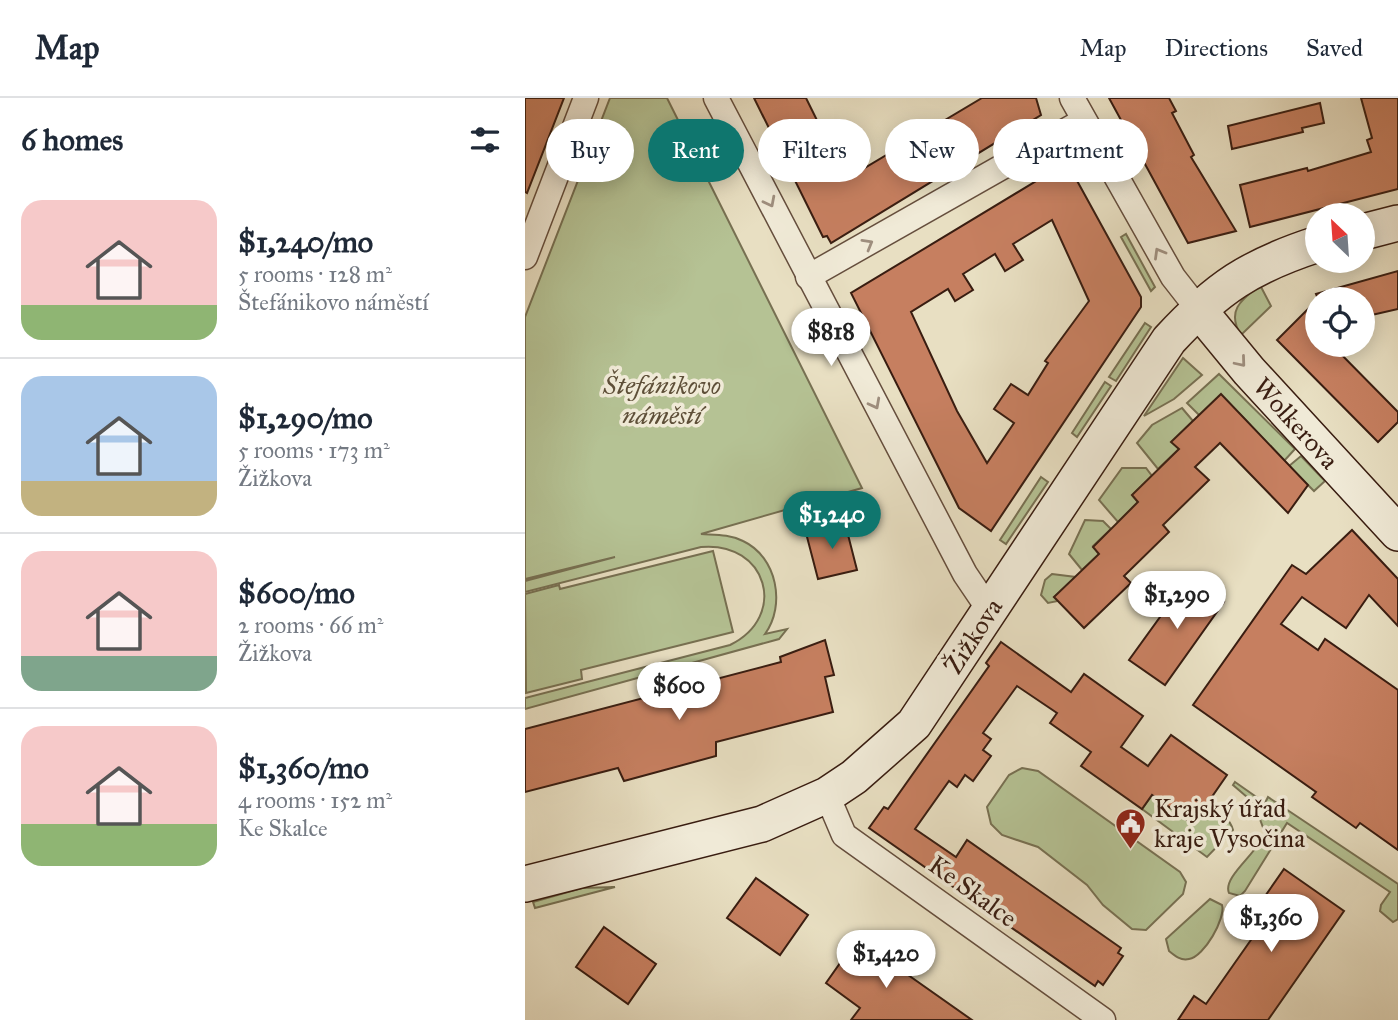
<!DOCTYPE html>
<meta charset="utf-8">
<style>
:root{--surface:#fff;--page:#f2f2f3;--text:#1f2937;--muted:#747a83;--line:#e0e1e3;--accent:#0f766e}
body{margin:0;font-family:"IM FELL Great Primer",serif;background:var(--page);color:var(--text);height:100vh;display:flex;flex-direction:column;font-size:26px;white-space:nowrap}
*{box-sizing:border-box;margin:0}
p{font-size:23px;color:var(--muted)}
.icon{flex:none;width:38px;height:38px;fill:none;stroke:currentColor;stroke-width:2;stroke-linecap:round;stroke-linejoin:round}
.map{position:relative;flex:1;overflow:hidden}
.drawer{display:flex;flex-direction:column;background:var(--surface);width:525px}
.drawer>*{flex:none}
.hud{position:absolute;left:21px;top:21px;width:665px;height:63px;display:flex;gap:14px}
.needle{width:46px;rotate:335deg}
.buttons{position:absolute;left:780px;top:105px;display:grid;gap:14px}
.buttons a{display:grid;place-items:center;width:70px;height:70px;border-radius:50%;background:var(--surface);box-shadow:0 4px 18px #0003;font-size:35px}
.price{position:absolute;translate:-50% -60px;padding:0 16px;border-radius:24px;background:#fff;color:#222;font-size:23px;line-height:46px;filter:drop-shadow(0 2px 4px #0008)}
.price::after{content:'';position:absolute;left:50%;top:42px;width:21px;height:16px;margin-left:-10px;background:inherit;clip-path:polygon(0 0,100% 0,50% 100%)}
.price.on{background:var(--accent);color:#fff}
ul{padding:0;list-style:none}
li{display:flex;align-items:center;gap:21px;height:175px;padding:0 21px}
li+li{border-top:2px solid var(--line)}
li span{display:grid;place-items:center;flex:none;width:196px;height:140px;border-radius:21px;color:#555}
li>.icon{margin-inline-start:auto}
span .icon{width:84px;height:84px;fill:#fffc;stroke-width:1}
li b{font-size:30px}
h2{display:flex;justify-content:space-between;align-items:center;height:84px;padding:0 21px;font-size:30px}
.tag{padding:0 24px;border-radius:32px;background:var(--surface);box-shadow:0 4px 18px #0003;font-size:24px;line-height:63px}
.tag.on{background:var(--accent);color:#fff}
header{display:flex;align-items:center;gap:42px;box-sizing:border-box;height:98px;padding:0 35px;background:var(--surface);border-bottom:2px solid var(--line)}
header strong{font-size:33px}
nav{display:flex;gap:38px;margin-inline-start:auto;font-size:24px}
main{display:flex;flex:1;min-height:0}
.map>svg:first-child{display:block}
</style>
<header>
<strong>Map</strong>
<nav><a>Map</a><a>Directions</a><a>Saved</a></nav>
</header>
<main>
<section class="drawer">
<h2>6 homes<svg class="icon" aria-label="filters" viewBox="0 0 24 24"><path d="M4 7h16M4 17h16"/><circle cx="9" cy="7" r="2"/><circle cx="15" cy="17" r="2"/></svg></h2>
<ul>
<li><span style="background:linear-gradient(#f6c9c9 75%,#8fb573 0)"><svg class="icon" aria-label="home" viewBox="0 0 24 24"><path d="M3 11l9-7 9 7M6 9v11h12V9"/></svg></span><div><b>$1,240/mo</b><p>5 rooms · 128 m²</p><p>Štefánikovo náměstí</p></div></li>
<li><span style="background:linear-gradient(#a9c7e8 75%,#c2b280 0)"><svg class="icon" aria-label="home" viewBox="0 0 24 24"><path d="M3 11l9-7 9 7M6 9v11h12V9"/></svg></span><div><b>$1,290/mo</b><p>5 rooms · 173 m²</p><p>Žižkova</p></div></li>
<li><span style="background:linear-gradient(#f6c9c9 75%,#7fa58c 0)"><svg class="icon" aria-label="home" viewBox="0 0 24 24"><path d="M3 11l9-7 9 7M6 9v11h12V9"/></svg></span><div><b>$600/mo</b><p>2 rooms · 66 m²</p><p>Žižkova</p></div></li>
<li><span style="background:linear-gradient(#f6c9c9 70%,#8fb573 0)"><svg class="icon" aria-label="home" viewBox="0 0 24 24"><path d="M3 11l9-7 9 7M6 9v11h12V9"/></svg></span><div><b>$1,360/mo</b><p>4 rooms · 152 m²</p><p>Ke Skalce</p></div></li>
</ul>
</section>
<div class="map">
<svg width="873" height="922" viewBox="0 0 873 922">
<rect width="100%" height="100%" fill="#e8dfc2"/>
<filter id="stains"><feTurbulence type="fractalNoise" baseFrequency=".00286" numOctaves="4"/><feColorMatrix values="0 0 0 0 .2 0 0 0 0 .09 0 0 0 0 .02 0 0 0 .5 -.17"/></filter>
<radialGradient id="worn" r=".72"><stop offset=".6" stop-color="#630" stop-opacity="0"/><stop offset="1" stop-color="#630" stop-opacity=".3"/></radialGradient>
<g fill="#b5c294" stroke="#777052" stroke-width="2">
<path d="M85,0H142L337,390L176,436C190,437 204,436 218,443C252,459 261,507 240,536L262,531L254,541L0,611V600L205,547C264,518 242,443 176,449L0,494V483L90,459L0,481V219Z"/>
<polygon points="601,136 630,189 626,193 596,139"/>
<path d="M735,187L746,208L716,237C701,213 716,202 735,187Z"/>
<polygon points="620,225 626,229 591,283 584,279"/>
<polygon points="658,260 677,277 649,301 619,318"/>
<polygon points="694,276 770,351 759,363 714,315 674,317 662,305"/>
<polygon points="580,284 586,288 552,339 547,335"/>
<polygon points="657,310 668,323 647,344 654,351 633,371 612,345 627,327"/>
<polygon points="776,358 800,383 789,393 764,368"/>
<polygon points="597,370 621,370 627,378 607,397 613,404 593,424 574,402"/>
<polygon points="516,379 523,384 481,446 475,442"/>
<polygon points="560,422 578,423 586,431 568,448 574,456 557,472 544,456"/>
<polygon points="188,453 208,534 56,572 57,581 1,595 0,496 34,487 35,491"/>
<polygon points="527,476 551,479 529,499 533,503 523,505 516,497 520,482"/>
<polygon points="497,670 513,673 655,774 661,784 658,796 621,832 607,831 578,807 562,787 513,749 477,737 466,726 462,709 484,677"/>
<path d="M710,684L740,705L743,699L873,786V821L868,824L855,813L856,807L865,794L762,725L720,793L715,798L704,795C697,779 733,755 740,735L729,705L708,687Z"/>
<path d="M627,697C652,702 700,703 708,732L682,759L617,711Z"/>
<polygon points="90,789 10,810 8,804 57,790"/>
<path d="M685,801L697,807C701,820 679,859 664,861C656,863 650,858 644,853L641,841Z"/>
</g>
<g fill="#c67f60" stroke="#391d11" stroke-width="2" fill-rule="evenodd">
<polygon points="0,0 39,0 2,95 0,94"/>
<polygon points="229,0 281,0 321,81 457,0 511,0 516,17 306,145 302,138 298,139"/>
<polygon points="584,0 644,0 651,13 647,15 669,57 666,59 711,133 663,145"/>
<polygon points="836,0 873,0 873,91 725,129 715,87 782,70 783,73 846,54 842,42 847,40"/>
<polygon points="795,5 799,25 777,30 778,34 707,51 703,28"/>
<path d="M536,68L545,70L616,199V209L466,433L434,410L326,195ZM527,122L564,203L520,263L523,265L503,297L486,286L469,311L489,325L462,365L432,313L386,214L423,191L430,203L448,192L438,176L470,156L480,173L498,162L488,146Z"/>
<polygon points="873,173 873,211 838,219 838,201 793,201 793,247 807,247 873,314 873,324 853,344 752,242 793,201 791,196"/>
<polygon points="696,296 783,387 763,415 695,345 670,369 684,382 638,427 644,434 599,478 606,485 559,530 529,499 574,456 568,449 613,404 607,397 654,351 646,344"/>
<polygon points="320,425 332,472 293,481 281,435"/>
<polygon points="827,432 873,481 873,528 844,497 821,530 777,499 756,526 793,552 800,541 873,592 873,752 835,725 831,730 787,699 791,694 668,607 767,467 781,476"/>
<polygon points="664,479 699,504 640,587 604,562"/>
<polygon points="300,542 309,577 300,579 308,614 191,644 191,658 99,683 93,670 0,694 0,631 256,564 255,559"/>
<polygon points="476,544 546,594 559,576 618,618 596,649 623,668 646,637 702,677 668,726 627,697 617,711 556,668 566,654 525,625 532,615 492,588 458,635 466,641 458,652 466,658 448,683 440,677 432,689 424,683 390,731 431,759 442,742 596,850 593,855 598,858 578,887 573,883 570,888 344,730 359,709 363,711 426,622 464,568 461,565"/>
<polygon points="759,771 819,813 743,922 653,922 669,898 681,906 742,819 731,811"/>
<polygon points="231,780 283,817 255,857 202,820"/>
<polygon points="79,829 131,866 103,906 51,869"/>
<polygon points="332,841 447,922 326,922 335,910 301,885"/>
</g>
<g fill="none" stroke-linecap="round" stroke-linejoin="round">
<defs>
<g id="street">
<polyline points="191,0 440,476 465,513"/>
<polyline points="547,0 648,179 673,211"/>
<polyline points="0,159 61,0"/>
<polyline points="283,179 558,23"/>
<polyline points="302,697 319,737 578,922"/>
</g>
<g id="secondary">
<polyline points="838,134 873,125"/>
<polyline points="673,211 724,273 873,435"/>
<path d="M0,786L237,726L302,697L329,679L389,626L644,242C692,190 725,168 793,146"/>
</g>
</defs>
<use href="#street" stroke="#654e3d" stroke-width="27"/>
<use href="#secondary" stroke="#391d11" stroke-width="38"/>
<use href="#street" stroke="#f0ead7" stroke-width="24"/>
<use href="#secondary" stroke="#f0ead7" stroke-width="35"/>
</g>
<defs><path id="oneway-chevron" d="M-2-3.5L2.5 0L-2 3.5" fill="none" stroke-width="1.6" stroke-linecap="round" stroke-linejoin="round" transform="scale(1.75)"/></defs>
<g stroke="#9e8e7e">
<use href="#oneway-chevron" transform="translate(245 104) rotate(63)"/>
<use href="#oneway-chevron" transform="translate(343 146) rotate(-30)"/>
<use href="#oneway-chevron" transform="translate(634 155) rotate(-120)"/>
<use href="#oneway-chevron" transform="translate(716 264) rotate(50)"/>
<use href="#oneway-chevron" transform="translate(350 306) rotate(62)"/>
</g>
<defs>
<symbol id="civic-pin" viewBox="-11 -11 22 30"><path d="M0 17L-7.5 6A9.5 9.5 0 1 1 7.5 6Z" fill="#8f2418" stroke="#f0ead7"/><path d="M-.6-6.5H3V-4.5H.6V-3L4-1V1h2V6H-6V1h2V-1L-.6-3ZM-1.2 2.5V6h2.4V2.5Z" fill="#fff"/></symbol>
</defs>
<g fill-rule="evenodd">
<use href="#civic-pin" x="588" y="708" width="35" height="47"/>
</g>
<g text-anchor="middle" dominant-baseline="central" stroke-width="7" stroke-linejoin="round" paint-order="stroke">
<g font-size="26" font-style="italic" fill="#5e4f38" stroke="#f0ead7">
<text x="137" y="287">Štefánikovo<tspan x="137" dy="30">náměstí</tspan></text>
</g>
<g font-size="26" fill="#391d11" stroke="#f0ead7">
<text transform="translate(771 325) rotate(48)">Wolkerova</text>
<text transform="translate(448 538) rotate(-57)">Žižkova</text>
<text transform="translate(448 793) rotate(36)">Ke Skalce</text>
</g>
<g font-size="26" fill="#391d11" stroke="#f0ead7" text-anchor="start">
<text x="629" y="710">Krajský úřad<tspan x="629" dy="30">kraje Vysočina</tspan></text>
</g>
</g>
<rect width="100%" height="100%" filter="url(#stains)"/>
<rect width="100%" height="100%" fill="url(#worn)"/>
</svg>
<div class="buttons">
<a><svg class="needle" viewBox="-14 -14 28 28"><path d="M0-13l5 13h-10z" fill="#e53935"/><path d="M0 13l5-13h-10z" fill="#747a83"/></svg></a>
<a><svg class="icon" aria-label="locate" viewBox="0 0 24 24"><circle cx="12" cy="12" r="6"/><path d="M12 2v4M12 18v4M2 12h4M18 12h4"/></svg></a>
</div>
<b class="price" style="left:306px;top:270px">$818</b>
<b class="price on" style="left:307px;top:453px">$1,240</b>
<b class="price" style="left:652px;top:533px">$1,290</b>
<b class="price" style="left:154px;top:624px">$600</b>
<b class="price" style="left:746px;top:856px">$1,360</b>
<b class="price" style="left:361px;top:892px">$1,420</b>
<div class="hud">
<a class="tag">Buy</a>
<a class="tag on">Rent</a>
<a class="tag">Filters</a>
<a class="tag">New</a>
<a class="tag">Apartment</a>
</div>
</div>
</main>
